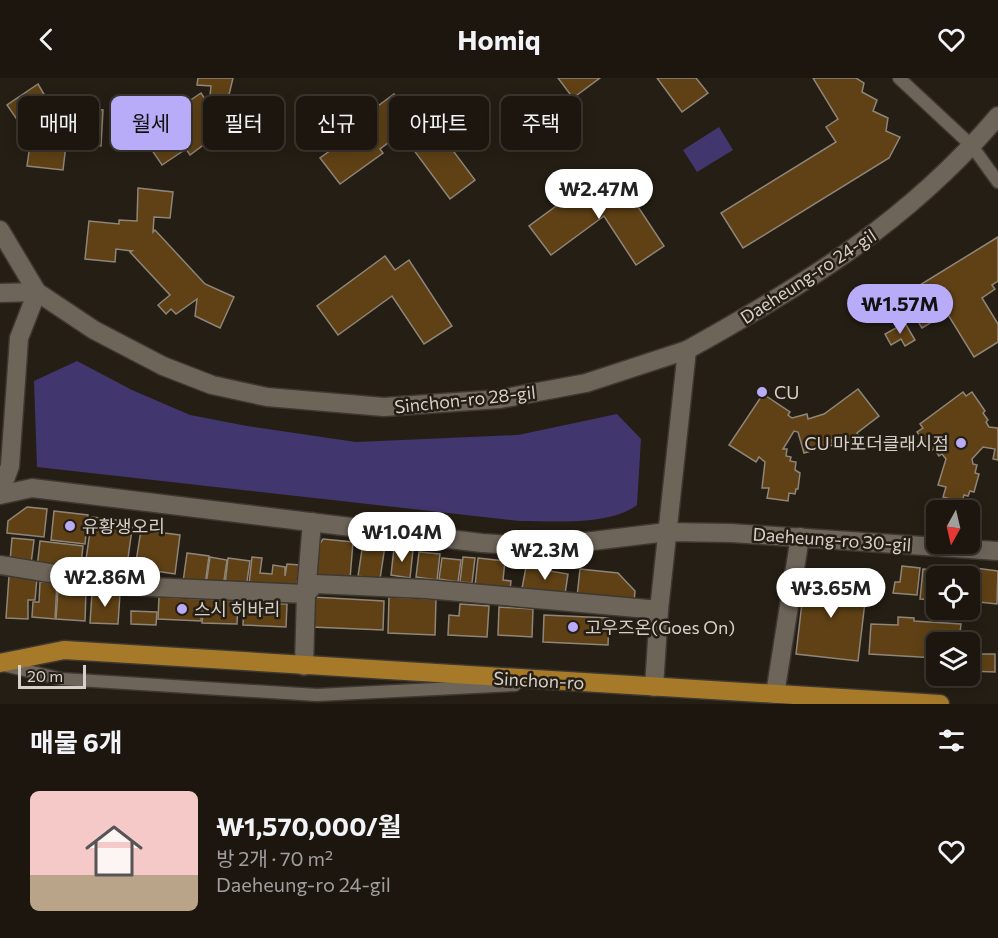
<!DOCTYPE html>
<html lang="ko">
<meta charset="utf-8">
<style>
:root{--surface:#1c160f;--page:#251f18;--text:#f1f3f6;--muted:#a09f9e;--line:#3a352f;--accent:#b8abf7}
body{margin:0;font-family:Commissioner,"Noto Sans KR",sans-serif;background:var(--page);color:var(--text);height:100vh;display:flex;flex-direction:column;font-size:22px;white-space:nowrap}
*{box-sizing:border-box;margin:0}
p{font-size:20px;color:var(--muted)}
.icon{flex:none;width:33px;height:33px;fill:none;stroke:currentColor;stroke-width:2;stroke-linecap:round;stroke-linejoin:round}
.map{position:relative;height:626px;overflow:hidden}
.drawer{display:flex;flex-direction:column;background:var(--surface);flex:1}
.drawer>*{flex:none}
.guide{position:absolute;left:18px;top:18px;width:600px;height:54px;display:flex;gap:12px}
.needle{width:39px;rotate:188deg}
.controls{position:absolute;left:926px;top:422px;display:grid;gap:12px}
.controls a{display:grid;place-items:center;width:54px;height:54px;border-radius:9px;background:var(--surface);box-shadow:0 3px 15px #0003,0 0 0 2px var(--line);font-size:30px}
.scale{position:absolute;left:18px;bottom:15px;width:68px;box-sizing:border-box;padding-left:6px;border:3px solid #d6d0ca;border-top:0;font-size:16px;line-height:21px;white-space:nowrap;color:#d6d0ca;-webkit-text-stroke:4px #251e14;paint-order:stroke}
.price{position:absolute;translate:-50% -51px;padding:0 14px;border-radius:21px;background:#fff;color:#222;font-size:20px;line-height:39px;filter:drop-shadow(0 2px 3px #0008)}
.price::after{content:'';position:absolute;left:50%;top:36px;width:18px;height:14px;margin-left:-9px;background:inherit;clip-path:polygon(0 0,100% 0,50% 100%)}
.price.active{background:var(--accent);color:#111}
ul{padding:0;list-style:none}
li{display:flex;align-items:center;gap:18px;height:150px;padding:0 30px}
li+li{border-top:2px solid var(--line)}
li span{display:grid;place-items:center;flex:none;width:168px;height:120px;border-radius:9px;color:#555}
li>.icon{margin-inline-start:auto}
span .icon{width:72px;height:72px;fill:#fffc;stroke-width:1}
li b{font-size:26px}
h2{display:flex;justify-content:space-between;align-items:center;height:72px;padding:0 30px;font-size:26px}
.pill{padding:0 21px;border-radius:9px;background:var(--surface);box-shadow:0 3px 15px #0003,0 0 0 2px var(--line);font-size:21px;line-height:54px}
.pill.active{background:var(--accent);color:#111}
header{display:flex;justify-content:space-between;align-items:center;height:78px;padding:0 30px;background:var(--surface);font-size:27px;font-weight:700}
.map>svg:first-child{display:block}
</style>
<header><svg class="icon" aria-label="back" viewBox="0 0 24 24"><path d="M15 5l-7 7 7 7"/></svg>Homiq<svg class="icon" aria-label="heart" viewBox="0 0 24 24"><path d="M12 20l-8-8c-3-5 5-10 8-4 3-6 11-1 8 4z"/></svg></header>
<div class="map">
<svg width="998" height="626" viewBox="0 0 998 626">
<rect width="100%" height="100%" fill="#251e14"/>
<g fill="#42366e">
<polygon points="719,49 733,72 697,94 683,72"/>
<path d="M77,283L132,312L190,337L247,348L356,364L518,357L617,336L641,361L637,427C609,448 554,443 520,443L37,389L34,303Z"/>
</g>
<g fill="#5f4115" stroke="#8f8579" stroke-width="1.5">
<polygon points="198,0 233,0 228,21 240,21 271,31 262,62 231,53 234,41 216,38 222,47 202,60 206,65 190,77 186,71 162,87 141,56 201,15 209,27 211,8 197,7"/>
<polygon points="558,0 600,0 573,20"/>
<polygon points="657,0 696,0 708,15 682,34"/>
<polygon points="813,0 856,0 864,5 862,14 877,22 873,33 888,40 886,53 900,59 889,80 743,170 721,135 836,64 826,49 838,41"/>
<polygon points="38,6 56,37 76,30 103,32 101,68 74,66 75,50 68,50 63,92 27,88 32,52 44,54 38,44 25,53 7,27"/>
<polygon points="394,16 405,32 423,19 455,61 448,66 475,102 450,121 410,67 420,60 411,48 380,71 383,75 340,106 320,80 360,51 355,45"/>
<polygon points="597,98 607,112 621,103 664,168 636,187 604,138 551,177 529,148"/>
<polygon points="138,110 173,114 170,140 154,139 153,154 155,152 205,206 234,219 220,250 195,238 197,221 176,236 171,231 166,236 158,227 170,217 130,174 132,173 116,171 115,184 85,181 89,143 119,146 119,142 137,143"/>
<polygon points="998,159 998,203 992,207 995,211 982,220 998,246 998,264 974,279 947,235 922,250 902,218"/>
<polygon points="385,178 395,192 409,182 452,248 424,266 392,218 338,257 317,228"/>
<polygon points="905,245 915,262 905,268 901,261 891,267 885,256"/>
<polygon points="858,311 879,338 857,355 862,363 853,370 849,364 841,369 836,362 832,362 833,367 804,375 798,354 794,353 783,371 787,371 786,378 791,379 790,383 796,384 795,392 800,395 798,411 796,411 795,416 789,415 788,423 767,420 769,410 762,410 765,384 759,379 756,384 729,367 763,316 790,334 788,337 792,340 807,336 808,341 824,336"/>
<polygon points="963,314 966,318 972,314 985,333 983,335 988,342 986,344 989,349 998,350 998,382 993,381 995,371 983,369 972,381 973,386 977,387 975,395 979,396 974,414 970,413 968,418 964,417 962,424 943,419 946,409 938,407 946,381 942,376 939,378 934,371 931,373 917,354 923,350 920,346"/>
<polygon points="27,429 47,431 44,459 7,455 8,443"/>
<polygon points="54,433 88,437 85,466 51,462"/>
<polygon points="92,439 133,444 125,502 84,496"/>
<polygon points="141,452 180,457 175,496 135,490"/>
<polygon points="12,460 34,462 31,486 10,483"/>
<polygon points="323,461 353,464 350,501 309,497 311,479"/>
<polygon points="40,463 83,468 80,495 37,490"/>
<polygon points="363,465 385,468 380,501 358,498"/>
<polygon points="394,470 413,472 410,500 391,497"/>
<polygon points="419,474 440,476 437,502 416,499"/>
<polygon points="187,475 209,478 205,507 183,504"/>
<polygon points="210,479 227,482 223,509 206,507"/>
<polygon points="252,479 262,480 260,495 272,496 273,487 285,489 285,498 287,486 300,487 296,512 249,506"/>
<polygon points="463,479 475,480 472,505 460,504"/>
<polygon points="228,480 250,483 246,510 225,507"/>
<polygon points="442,480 461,482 458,504 439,501"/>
<polygon points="478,480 505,483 503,502 511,503 510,512 475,508"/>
<polygon points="902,488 920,490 917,517 893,515 895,504 900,504"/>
<polygon points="937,488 955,490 954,498 936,498 936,522 920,521 923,491 937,492"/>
<polygon points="960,488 998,493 997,526 969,523 969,498 959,498"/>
<polygon points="526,489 568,496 565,516 522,510"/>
<polygon points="580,491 618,495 635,513 634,525 577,519"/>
<polygon points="9,498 37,500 35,522 28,522 28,541 6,540"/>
<polygon points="805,499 867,507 858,583 796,576"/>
<polygon points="40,504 57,505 55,541 32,539 33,524 39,524"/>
<polygon points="58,512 86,513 85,543 56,541"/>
<polygon points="92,515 120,516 118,546 90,545"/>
<polygon points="159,519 202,521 201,543 158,541"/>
<polygon points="312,519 384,523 383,552 311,549"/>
<polygon points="389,519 436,521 435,557 388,555"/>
<polygon points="204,521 238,523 237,546 202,545"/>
<polygon points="244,524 287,526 286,549 243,547"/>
<polygon points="460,526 489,528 487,559 448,557 449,537 459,538"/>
<polygon points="499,529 533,531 532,559 498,557"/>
<polygon points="131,533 157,534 156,547 131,546"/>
<polygon points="544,537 609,540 608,567 543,564"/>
<polygon points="898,539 914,540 914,543 961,546 959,564 936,564 936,580 869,576 871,546 898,547"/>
<polygon points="969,576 995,576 995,594 969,593"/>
</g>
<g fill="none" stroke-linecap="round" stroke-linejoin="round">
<defs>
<g id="lane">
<polyline points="899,0 972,68 998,104"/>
<polyline points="3,587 62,601 317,617 515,607"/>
</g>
<g id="street">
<polyline points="0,152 37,214 94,252 163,288 212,307 267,319 384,329 500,321 586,305 687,272 659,532 654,609"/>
<polyline points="0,215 37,214"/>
<path d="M687,272C806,206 909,143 998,38"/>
<polyline points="0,415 10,388 19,260 37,214"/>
<polyline points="0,417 32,410 482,465 543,469 667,454 731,455 998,473"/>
<polyline points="0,487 129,508 306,516 315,506 426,511 659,532"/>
<polyline points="304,588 306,516 312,444"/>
<polyline points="775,616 800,459"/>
</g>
<polyline id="primary" points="0,585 64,572 940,626"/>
</defs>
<use href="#lane" stroke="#3e3832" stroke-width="15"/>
<use href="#street" stroke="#3e3832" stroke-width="21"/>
<use href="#primary" stroke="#3e3832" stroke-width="21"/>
<use href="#lane" stroke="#6e655a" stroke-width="12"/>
<use href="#street" stroke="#6e655a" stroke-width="18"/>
<use href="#primary" stroke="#a67a28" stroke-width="18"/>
</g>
<g fill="#b8abf7" stroke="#251e14" stroke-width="2">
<circle cx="762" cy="314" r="6"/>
<circle cx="961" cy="365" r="6"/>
<circle cx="70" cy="448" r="6"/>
<circle cx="182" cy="531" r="6"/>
<circle cx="573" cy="549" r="6"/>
</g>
<g text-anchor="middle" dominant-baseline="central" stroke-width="5" stroke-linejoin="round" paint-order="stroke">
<g font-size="18" fill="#d6d0ca" stroke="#251e14">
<text transform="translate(808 198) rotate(-33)">Daeheung-ro 24-gil</text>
<text transform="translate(465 321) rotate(-6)">Sinchon-ro 28-gil</text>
<text transform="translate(832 461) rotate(4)">Daeheung-ro 30-gil</text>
<text transform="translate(539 602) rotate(3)">Sinchon-ro</text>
</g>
<g font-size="18" fill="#d6d0ca" stroke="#251e14" text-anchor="start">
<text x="774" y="314">CU</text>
<text x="949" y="365" text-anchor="end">CU 마포더클래시점</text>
<text x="82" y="448">유황생오리</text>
<text x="194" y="531">스시 히바리</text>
<text x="585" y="549">고우즈온(Goes On)</text>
</g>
</g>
</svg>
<div class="controls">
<a><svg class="needle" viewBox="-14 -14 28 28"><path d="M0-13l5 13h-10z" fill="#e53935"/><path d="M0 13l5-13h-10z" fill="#a09f9e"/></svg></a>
<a><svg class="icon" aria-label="locate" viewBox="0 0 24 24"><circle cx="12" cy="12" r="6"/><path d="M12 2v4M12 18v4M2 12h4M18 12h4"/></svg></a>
<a><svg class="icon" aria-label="layers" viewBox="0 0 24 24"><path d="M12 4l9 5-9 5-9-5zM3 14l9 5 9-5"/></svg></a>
</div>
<div class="scale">20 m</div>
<b class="price" style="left:599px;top:142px">₩2.47M</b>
<b class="price active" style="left:900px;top:257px">₩1.57M</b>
<b class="price" style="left:402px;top:485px">₩1.04M</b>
<b class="price" style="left:545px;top:503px">₩2.3M</b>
<b class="price" style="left:105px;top:530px">₩2.86M</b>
<b class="price" style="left:831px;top:541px">₩3.65M</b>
<div class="guide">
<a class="pill">매매</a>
<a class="pill active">월세</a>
<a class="pill">필터</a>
<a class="pill">신규</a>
<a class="pill">아파트</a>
<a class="pill">주택</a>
</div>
</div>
<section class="drawer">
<h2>매물 6개<svg class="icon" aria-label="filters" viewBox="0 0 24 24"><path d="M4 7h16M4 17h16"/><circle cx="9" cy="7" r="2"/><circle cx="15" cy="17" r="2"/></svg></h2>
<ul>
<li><span style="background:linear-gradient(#f6c9c9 70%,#b9a48a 0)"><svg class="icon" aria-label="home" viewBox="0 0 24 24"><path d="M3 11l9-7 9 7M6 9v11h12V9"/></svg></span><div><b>₩1,570,000/월</b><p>방 2개 · 70 m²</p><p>Daeheung-ro 24-gil</p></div><svg class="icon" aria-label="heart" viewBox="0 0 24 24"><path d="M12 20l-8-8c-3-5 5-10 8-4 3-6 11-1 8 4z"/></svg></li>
</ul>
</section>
